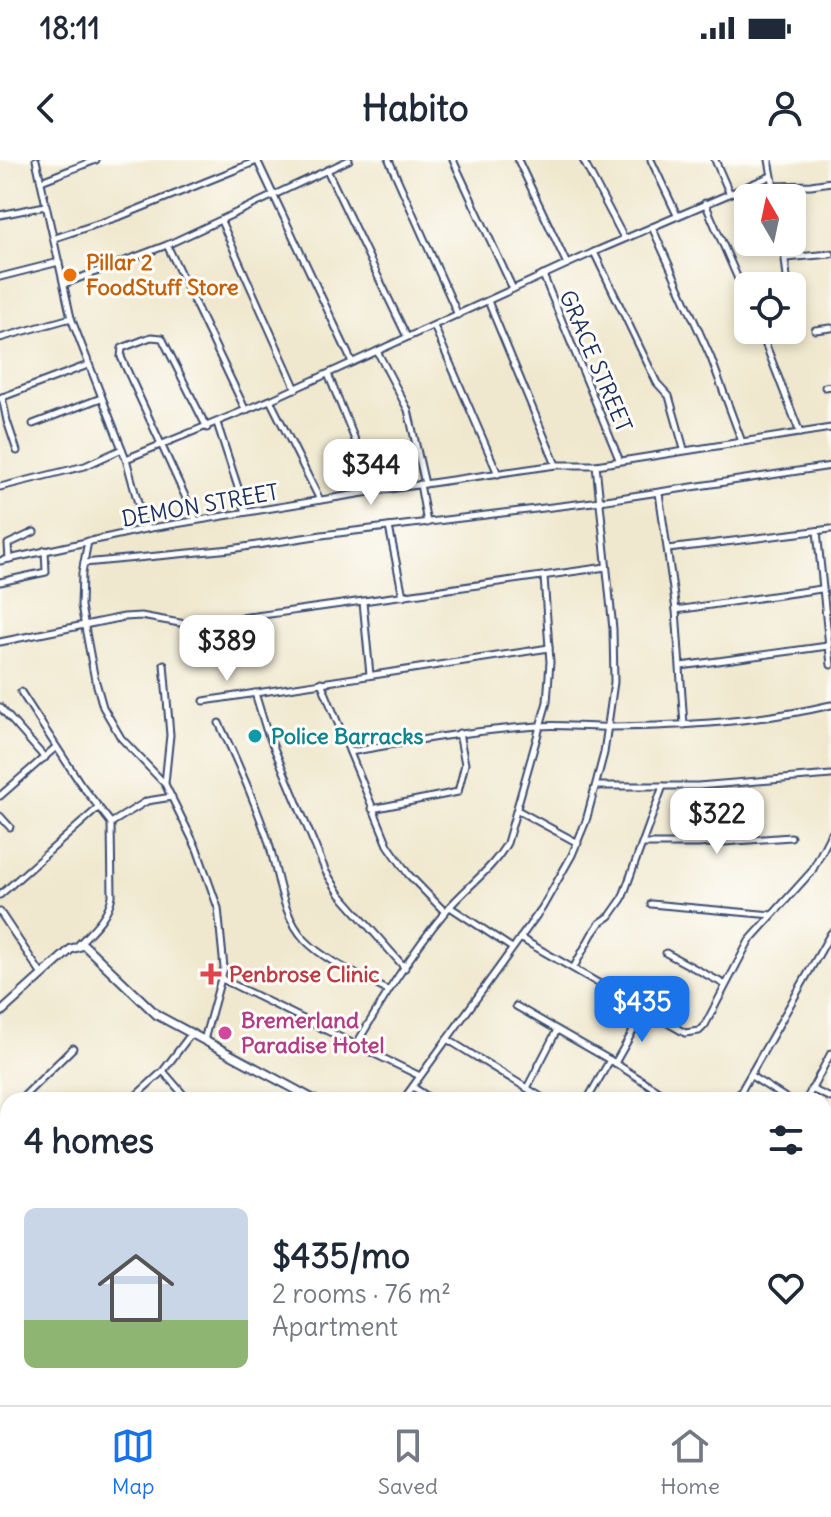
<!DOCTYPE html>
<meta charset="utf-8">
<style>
:root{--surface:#fff;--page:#f6f6f7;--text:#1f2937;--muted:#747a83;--line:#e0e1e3;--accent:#1a73e8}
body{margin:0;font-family:Delius,sans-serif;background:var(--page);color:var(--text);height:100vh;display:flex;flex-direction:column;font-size:30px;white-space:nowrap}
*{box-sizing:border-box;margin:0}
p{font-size:26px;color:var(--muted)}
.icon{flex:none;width:44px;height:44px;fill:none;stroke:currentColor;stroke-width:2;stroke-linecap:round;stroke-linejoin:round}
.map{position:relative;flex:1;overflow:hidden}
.details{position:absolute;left:0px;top:932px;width:832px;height:314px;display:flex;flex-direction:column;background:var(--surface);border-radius:24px 24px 0 0;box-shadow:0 4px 12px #0003}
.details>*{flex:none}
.needle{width:52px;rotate:351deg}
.controls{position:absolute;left:734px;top:24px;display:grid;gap:16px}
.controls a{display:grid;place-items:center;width:72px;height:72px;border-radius:12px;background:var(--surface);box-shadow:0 4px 12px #0003;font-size:40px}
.price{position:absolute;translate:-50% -68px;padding:0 18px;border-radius:16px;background:#fff;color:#222;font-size:26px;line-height:52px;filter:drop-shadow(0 2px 4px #0008)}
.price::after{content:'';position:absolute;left:50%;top:48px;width:24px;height:18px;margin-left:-12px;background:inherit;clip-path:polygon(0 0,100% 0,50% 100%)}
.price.active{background:var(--accent);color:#fff}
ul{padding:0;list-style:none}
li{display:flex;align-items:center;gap:24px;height:200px;padding:0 24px}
li span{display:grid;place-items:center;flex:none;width:224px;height:160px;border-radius:12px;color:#555}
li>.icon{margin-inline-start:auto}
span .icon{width:96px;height:96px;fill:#fffc;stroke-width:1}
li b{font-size:34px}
h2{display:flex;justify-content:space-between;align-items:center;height:96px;padding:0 24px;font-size:34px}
.status{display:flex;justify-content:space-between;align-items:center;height:56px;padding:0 40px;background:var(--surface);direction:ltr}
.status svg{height:22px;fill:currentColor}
header{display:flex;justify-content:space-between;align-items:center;height:104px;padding:0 24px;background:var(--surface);font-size:36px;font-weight:700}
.dock{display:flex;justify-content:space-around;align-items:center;height:112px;border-top:2px solid var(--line);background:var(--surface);font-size:22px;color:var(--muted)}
.dock a{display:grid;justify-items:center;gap:4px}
.dock .active{color:var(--accent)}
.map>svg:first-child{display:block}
</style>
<div class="status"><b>18:11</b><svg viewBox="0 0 49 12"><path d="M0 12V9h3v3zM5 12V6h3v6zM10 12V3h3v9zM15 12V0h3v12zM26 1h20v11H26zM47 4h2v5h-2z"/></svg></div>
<header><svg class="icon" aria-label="back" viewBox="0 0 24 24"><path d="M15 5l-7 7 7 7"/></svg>Habito<svg class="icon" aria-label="person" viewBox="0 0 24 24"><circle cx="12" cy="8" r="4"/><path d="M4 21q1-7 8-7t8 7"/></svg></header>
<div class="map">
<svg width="831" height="1245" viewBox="0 0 831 1245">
<rect width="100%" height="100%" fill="#fdfcf7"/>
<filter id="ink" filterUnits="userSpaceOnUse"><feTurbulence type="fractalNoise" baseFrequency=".0125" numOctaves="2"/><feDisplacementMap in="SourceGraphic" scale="16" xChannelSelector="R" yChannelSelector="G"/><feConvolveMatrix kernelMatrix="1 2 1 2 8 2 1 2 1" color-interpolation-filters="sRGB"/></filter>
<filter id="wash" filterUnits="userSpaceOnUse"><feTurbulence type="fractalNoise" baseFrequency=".006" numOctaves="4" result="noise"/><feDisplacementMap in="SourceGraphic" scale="32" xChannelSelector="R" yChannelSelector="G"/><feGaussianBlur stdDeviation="1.8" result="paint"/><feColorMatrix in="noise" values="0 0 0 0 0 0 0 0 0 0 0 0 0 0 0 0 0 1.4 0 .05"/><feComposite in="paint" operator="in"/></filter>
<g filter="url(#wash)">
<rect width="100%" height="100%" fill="#f0e8ce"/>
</g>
<g filter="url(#ink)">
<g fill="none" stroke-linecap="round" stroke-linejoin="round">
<defs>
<g id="street">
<polyline points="36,0 71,158 126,299 145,369"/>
<polyline points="257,0 352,202"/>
<polyline points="389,0 458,155"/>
<polyline points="453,0 513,129"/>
<polyline points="518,0 567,104"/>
<polyline points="583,0 624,78"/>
<polyline points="651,0 677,55"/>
<polyline points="715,0 729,32"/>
<polyline points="769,0 776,38"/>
<polyline points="327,10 407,177"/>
<polyline points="41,21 96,0"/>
<polyline points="774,26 811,25 831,22"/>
<polyline points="705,43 748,142"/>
<polyline points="0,55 45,46"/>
<polyline points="221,61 296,229"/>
<polyline points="652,67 711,198 742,282"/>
<polyline points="55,78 121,56 257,1"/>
<polyline points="783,82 788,126"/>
<polyline points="167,85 246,251"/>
<polyline points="594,92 657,223 669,236 684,289"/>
<polyline points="786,98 831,94"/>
<polyline points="543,115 619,299"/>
<polyline points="0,117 59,102"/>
<polyline points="64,124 167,85 349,0"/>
<polyline points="488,141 556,305"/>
<polyline points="434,166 498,314"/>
<polyline points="760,170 800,273"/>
<polyline points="815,170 831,168"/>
<polyline points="0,178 71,158"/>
<polyline points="377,191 408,250 425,324"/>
<polyline points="328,214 376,331"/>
<polyline points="825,227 831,226"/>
<polyline points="2,237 7,261 17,291"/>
<polyline points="0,238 88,205"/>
<polyline points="270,240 320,340"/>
<polyline points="217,263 246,352"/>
<polyline points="33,264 101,238"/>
<polyline points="126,299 270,240 594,92 771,16"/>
<polyline points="420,324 427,363"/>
<polyline points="0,327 85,306 122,289"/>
<polyline points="659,333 676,450 684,565"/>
<polyline points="196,360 121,197 122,188 151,177 162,178 207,268"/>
<polyline points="389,367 403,436"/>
<polyline points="817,371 831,505"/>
<polyline points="88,381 82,413 81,446 94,515 103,547 121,578 165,624 197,689 218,748 224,808 204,880"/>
<polyline points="668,389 831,369"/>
<polyline points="9,399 8,384 34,372"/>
<polyline points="0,401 145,369 376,331 556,305 596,305 831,268"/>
<polyline points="84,403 231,389 322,375 593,342 831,306"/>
<polyline points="0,422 46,412 45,390"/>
<polyline points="363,442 370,515"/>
<polyline points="676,450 821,429"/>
<polyline points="0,482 124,457 141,456 191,465 606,407"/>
<polyline points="164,504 170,575 165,623"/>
<polyline points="681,506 828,486"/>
<polyline points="321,522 388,685 408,714 445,752"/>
<path d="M21,532L80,623L111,663L112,736C108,757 92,770 78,785"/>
<polyline points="255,533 266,569 326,712 340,734 405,808"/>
<polyline points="204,541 549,488"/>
<polyline points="0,547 45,598"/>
<path d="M219,563C237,600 253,638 267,677C278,710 280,753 305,780C326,802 362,816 388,831"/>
<path d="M350,592C412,581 474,570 538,566C562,564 587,568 611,567C685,566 759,562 831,545"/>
<polyline points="597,626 698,626 831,615"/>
<polyline points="0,636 56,587"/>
<polyline points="372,649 458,632 465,604 459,573"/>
<polyline points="517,650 578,683"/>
<polyline points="0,656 10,667"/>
<polyline points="111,663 147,641 172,637"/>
<polyline points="643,684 698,684 791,677"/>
<polyline points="0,735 98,648"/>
<polyline points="651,744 772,755"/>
<polyline points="450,747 512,788"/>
<polyline points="0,752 42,815"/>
<polyline points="520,778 685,873 699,871 705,865 749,781 812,711 831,674"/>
<polyline points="666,793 724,824"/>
<polyline points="574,807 592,774 600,763 610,756 622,739 663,626"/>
<path d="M222,819L356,885C383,839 411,793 445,752C465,728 492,710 507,683L547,542L550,502L544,417"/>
<polyline points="516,846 615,903 671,939"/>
<polyline points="447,879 546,940"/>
<polyline points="356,885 420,916"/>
<polyline points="615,903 645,850"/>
<polyline points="163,911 188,940"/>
<polyline points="751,916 789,940"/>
<polyline points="413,927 433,940"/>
<polyline points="527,928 557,870"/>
<polyline points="811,929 831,938"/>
<polyline points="20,940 73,888"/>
<polyline points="131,940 163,911 191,874"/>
<polyline points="403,940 542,748 572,695 586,661 604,593 614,522 613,469 596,305"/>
<polyline points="587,940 610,900"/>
<polyline points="736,940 831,773"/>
<polyline points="806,940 831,893"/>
<polyline points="0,963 8,954"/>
<polyline points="0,1018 8,1028"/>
<polyline points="824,1034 831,1021"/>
<polyline points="0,1082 8,1074"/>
<polyline points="824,1089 831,1093"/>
<polyline points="824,1164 831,1169"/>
<polyline points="0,1179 8,1167"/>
<polyline points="150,1238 167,1245"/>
<polyline points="627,1238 637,1245"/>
<polyline points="108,1245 111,1238"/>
<polyline points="206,1245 208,1238"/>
<polyline points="290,1245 292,1238"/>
<polyline points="434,1245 437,1238"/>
<polyline points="501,1245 505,1238"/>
<polyline points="621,1245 626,1238"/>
<polyline points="703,1245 707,1238"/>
</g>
<g id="secondary">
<polyline points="0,853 71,789 84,785 157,855 315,940"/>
<polyline points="782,1238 794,1245"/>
</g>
</defs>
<use href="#street" stroke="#3b4b6f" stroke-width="9"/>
<use href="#secondary" stroke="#3b4b6f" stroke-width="11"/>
<use href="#street" stroke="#fff" stroke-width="5"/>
<use href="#secondary" stroke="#fff" stroke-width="7"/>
</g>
</g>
<circle fill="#e8710a" stroke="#fdfcf7" stroke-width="3" cx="70" cy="115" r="8"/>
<circle fill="#0f9aa8" stroke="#fdfcf7" stroke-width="3" cx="255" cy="576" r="8"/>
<path fill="#e0444e" stroke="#fdfcf7" stroke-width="3" d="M207 802h8v8h8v8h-8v8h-8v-8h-8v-8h8z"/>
<circle fill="#d1479c" stroke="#fdfcf7" stroke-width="3" cx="225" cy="873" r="8"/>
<g text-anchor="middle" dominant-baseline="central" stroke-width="6" stroke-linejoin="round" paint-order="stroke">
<g font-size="22" font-weight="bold" fill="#c56008" stroke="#fdfcf7" text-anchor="start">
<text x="86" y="102">Pillar 2<tspan x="86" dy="25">FoodStuff Store</tspan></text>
</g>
<g font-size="22" fill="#1b2f5e" stroke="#fdfcf7">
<text transform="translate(596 201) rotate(67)">GRACE STREET</text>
<text transform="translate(200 345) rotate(-10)">DEMON STREET</text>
</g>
<g font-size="22" font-weight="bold" fill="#0d838f" stroke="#fdfcf7" text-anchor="start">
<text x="271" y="576">Police Barracks</text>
</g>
<g font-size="22" font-weight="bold" fill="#be3a42" stroke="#fdfcf7" text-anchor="start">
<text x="229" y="814">Penbrose Clinic</text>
</g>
<g font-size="22" font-weight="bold" fill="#b23c85" stroke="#fdfcf7" text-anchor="start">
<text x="241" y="860">Bremerland<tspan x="241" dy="25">Paradise Hotel</tspan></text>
</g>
</g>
</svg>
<div class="controls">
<a><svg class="needle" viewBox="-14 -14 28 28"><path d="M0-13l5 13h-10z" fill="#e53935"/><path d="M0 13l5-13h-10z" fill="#747a83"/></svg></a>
<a><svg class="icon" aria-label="locate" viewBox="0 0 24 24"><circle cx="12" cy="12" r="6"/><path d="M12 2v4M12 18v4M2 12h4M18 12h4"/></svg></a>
</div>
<b class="price" style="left:371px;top:347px">$344</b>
<b class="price" style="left:227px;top:523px">$389</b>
<b class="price" style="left:717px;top:696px">$322</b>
<b class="price active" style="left:642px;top:884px">$435</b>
<section class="details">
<h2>4 homes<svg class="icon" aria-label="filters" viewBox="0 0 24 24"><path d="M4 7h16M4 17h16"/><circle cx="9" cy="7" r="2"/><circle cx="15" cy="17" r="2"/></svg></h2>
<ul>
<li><span style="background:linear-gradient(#c9d6e8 70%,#8fb573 0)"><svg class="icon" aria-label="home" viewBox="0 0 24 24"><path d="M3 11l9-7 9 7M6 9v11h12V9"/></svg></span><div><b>$435/mo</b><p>2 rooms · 76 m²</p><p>Apartment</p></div><svg class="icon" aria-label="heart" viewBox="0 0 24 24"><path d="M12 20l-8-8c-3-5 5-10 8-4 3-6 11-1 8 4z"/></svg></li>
</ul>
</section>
</div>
<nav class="dock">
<a class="active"><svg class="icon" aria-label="map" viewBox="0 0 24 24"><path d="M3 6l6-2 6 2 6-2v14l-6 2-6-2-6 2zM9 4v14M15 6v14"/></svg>Map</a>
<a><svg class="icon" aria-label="saved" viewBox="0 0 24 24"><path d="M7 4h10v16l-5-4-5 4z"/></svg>Saved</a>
<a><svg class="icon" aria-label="home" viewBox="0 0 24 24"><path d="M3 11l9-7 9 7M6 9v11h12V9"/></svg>Home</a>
</nav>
